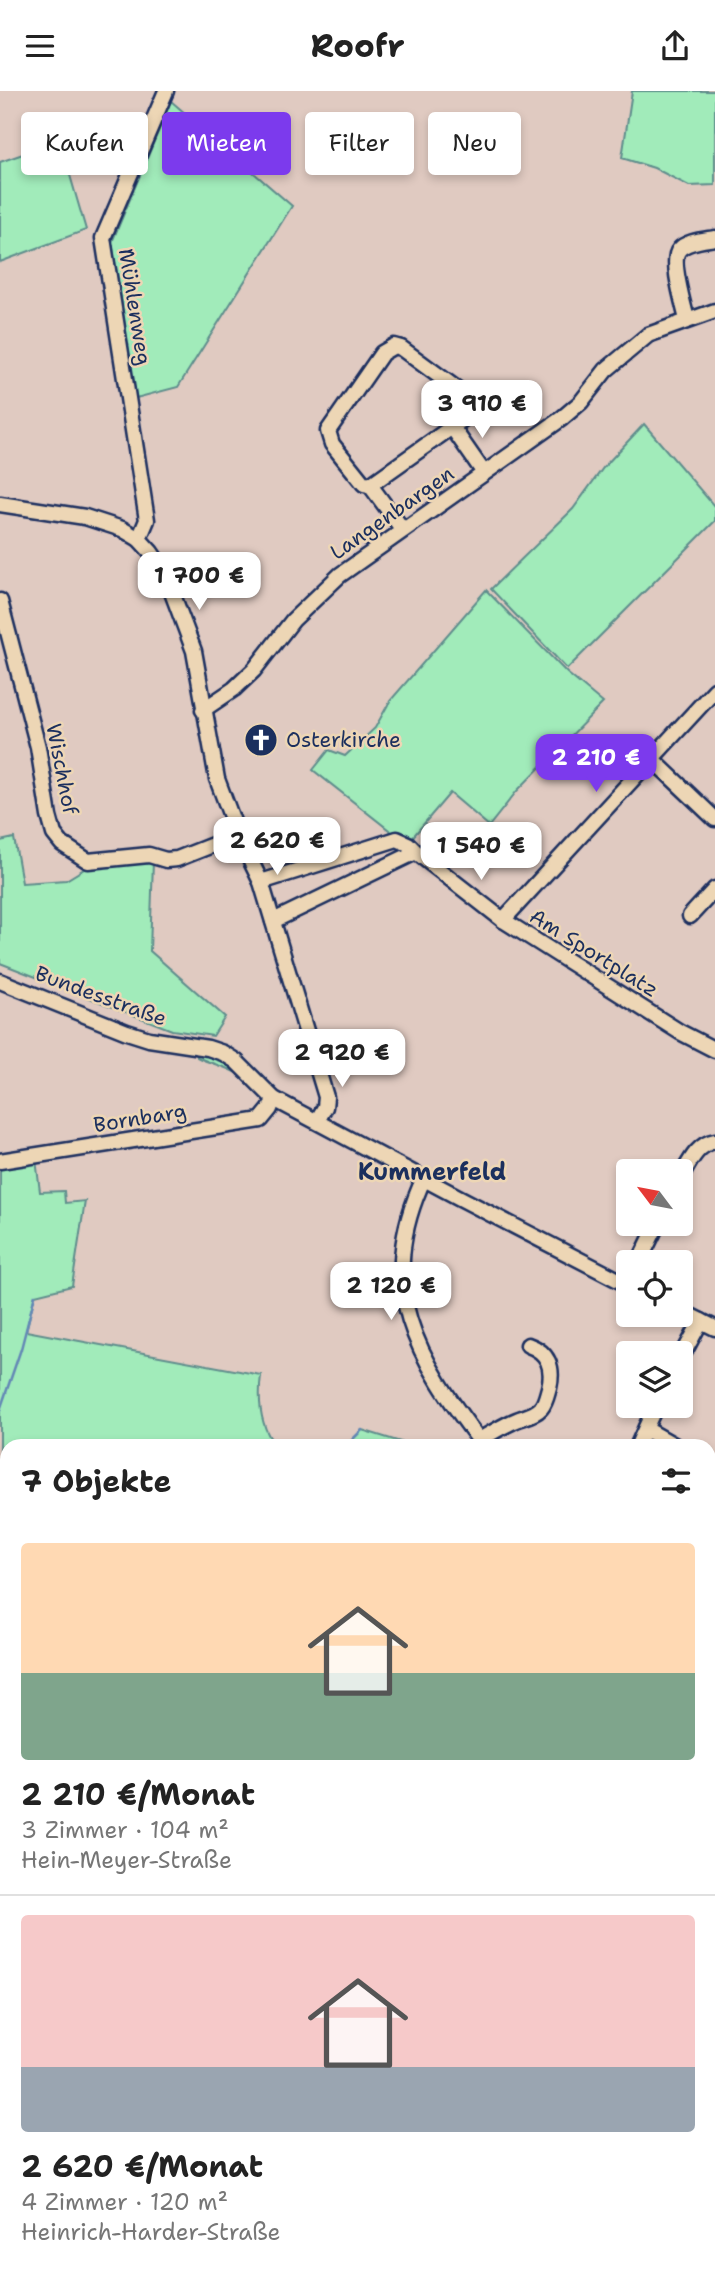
<!DOCTYPE html>
<html lang="de">
<meta charset="utf-8">
<style>
:root{--surface:#fff;--page:#f6f6f6;--text:#222;--muted:#767676;--line:#e0e0e0;--accent:#7c3aed}
body{margin:0;font-family:"Shantell Sans",sans-serif;background:var(--page);color:var(--text);height:100vh;display:flex;flex-direction:column;font-size:26px;white-space:nowrap}
*{box-sizing:border-box;margin:0}
p{font-size:23px;color:var(--muted)}
.icon{flex:none;width:38px;height:38px;fill:none;stroke:currentColor;stroke-width:2;stroke-linecap:round;stroke-linejoin:round}
.map{position:relative;flex:1;overflow:hidden}
.sheet{position:absolute;left:0px;top:1348px;width:716px;height:842px;display:flex;flex-direction:column;background:var(--surface);border-radius:21px 21px 0 0;box-shadow:0 4px 10px #0003}
.sheet>*{flex:none}
.guide{position:absolute;left:21px;top:21px;width:674px;height:63px;display:flex;gap:14px}
.needle{width:46px;rotate:302deg}
.buttons{position:absolute;left:616px;top:1068px;display:grid;gap:14px}
.buttons a{display:grid;place-items:center;width:77px;height:77px;border-radius:7px;background:var(--surface);box-shadow:0 4px 10px #0003;font-size:35px}
.price{position:absolute;translate:-50% -60px;padding:0 16px;border-radius:14px;background:#fff;color:#222;font-size:23px;line-height:46px;filter:drop-shadow(0 2px 4px #0008)}
.price::after{content:'';position:absolute;left:50%;top:42px;width:21px;height:16px;margin-left:-10px;background:inherit;clip-path:polygon(0 0,100% 0,50% 100%)}
.price.active{background:var(--accent);color:#fff}
ul{padding:0;list-style:none}
li{display:grid;align-content:center;gap:14px;height:371px;padding:0 21px}
li+li{border-top:2px solid var(--line)}
li span{display:grid;place-items:center;height:217px;border-radius:7px;color:#555}
li>.icon{margin-inline-start:auto}
span .icon{width:126px;height:126px;fill:#fffc;stroke-width:1}
li b{font-size:30px}
h2{display:flex;justify-content:space-between;align-items:center;height:84px;padding:0 21px;font-size:30px}
.chip{padding:0 24px;border-radius:7px;background:var(--surface);box-shadow:0 4px 10px #0003;font-size:24px;line-height:63px}
.chip.active{background:var(--accent);color:#fff}
header{display:flex;justify-content:space-between;align-items:center;height:91px;padding:0 21px;background:var(--surface);font-size:32px;font-weight:700}
.map>svg:first-child{display:block}
</style>
<header><svg class="icon" aria-label="menu" viewBox="0 0 24 24"><path d="M4 6h16M4 12h16M4 18h16"/></svg>Roofr<svg class="icon" aria-label="share" viewBox="0 0 24 24"><path d="M12 15V3M7 8l5-5 5 5M5 13v7h14v-7"/></svg></header>
<div class="map">
<svg width="715" height="2189" viewBox="0 0 715 2189">
<rect width="100%" height="100%" fill="#e0cac1"/>
<filter id="ink" filterUnits="userSpaceOnUse"><feTurbulence type="fractalNoise" baseFrequency=".0143" numOctaves="2"/><feDisplacementMap in="SourceGraphic" scale="14" xChannelSelector="R" yChannelSelector="G"/><feConvolveMatrix kernelMatrix="1 2 1 2 8 2 1 2 1" color-interpolation-filters="sRGB"/></filter>
<g filter="url(#ink)">
<g fill="#d7c2ca">
<polygon points="7,1872 7,1938 0,1929 0,1874"/>
<polygon points="709,2099 715,2108 715,2189 555,2189 547,2182 709,2182"/>
</g>
<g fill="#a1ebba" stroke="#5e8d8c" stroke-width="2">
<polygon points="632,0 715,0 715,94 689,95 654,77 622,67"/>
<polygon points="171,10 292,115 178,296 136,307 112,151"/>
<polygon points="60,50 86,139 0,171 0,71"/>
<polygon points="644,333 715,416 715,430 567,578 491,498 573,418 603,377"/>
<polygon points="486,499 567,582 603,612 517,700 489,735 450,702 411,748 393,742 313,679 329,659 345,665 375,637 390,610"/>
<polygon points="14,747 22,792 66,789 89,775 153,770 150,860 225,926 213,945 172,939 0,872 0,750"/>
<path d="M197,961L220,965L240,982L238,983C225,975 211,973 197,966Z"/>
<path d="M36,1068L40,1101L64,1100L65,1112L85,1110L72,1195L35,1204L26,1240L261,1284C258,1308 260,1335 275,1354H7V1639L0,1638V1074Z"/>
<polygon points="362,1339 404,1352 403,1354 347,1354"/>
<polygon points="709,1699 715,1699 715,2050 709,2041"/>
<polygon points="0,1704 7,1705 7,1872 0,1874"/>
<polygon points="289,2182 312,2182 325,2189 285,2189"/>
<polygon points="339,2182 397,2182 395,2189 336,2189"/>
<polygon points="413,2182 500,2182 498,2189 411,2189"/>
</g>
<g fill="none" stroke-linecap="round" stroke-linejoin="round">
<g stroke="#6488b5" stroke-width="2.5">
<polyline points="0,1319 21,1258 35,1204"/>
<polyline points="347,1354 362,1339"/>
<polyline points="0,1808 7,1809"/>
</g>
<defs>
<g id="minor">
<path d="M687,229C684,215 670,169 679,159C686,150 704,149 715,147"/>
<path d="M394,255L401,257L465,304C472,312 472,317 466,326L370,394L364,393L332,353L328,340L382,262Z"/>
<polyline points="452,336 484,382"/>
<polyline points="370,394 403,439"/>
<polyline points="0,413 85,426 122,438 139,448 151,461 164,480 194,560 217,688 238,744 261,791 326,1006 325,1016 317,1030"/>
<polyline points="139,448 147,429 103,147 166,0"/>
<polyline points="0,510 38,656 49,725 54,743 62,753 88,770 149,764 166,769 177,768 238,744"/>
<polyline points="203,619 234,598 254,579 293,529 340,484 561,328 581,311 606,279 648,244 715,220"/>
<polyline points="652,668 715,728"/>
<polyline points="261,791 397,748 408,753 416,761"/>
<polyline points="690,825 715,798"/>
<polyline points="503,829 715,599"/>
<polyline points="273,830 416,761 503,829 680,941 715,959"/>
<polyline points="0,890 127,941 149,948 208,957 223,962 236,970 274,1008 460,1107 628,1194"/>
<polyline points="0,1070 261,1029 270,1018 274,1008"/>
<path d="M681,1086C689,1072 697,1053 715,1050"/>
<path d="M424,1087C373,1196 417,1267 483,1354"/>
<polyline points="639,1171 658,1132"/>
<polyline points="681,1220 715,1237"/>
<polyline points="681,1267 701,1230"/>
<polyline points="646,1338 674,1354"/>
<path d="M479,1349C490,1343 501,1336 512,1331C521,1326 534,1325 541,1317C546,1311 547,1303 549,1297C554,1276 548,1261 528,1254"/>
<polyline points="638,1354 656,1314"/>
<polyline points="709,2088 715,2097"/>
<polyline points="193,2189 197,2182"/>
<polyline points="404,2189 406,2182"/>
<polyline points="510,2189 511,2182"/>
</g>
<g id="highway">
<polyline points="709,1663 715,1663"/>
<polyline points="0,1668 7,1668"/>
<polyline points="709,1680 715,1680"/>
<polyline points="0,1685 7,1685"/>
</g>
</defs>
<use href="#minor" stroke="#1b2f5e" stroke-width="19"/>
<use href="#highway" stroke="#1b2f5e" stroke-width="24"/>
<use href="#minor" stroke="#edd6b5" stroke-width="14"/>
<use href="#highway" stroke="#edd6b5" stroke-width="19"/>
</g>
</g>
<defs>
<symbol id="church-disc" viewBox="-11 -11 22 22"><circle r="9.5" fill="#1b2f5e" stroke="#edd6b5"/><path d="M-1.2-6h2.4v3.5h3.3v2.4h-3.3V6h-2.4V-.1h-3.3v-2.4h3.3Z" fill="#fff"/></symbol>
</defs>
<g fill-rule="evenodd">
<use href="#church-disc" x="242" y="630" width="38" height="38"/>
</g>
<g text-anchor="middle" dominant-baseline="central" stroke-width="5" stroke-linejoin="round" paint-order="stroke">
<g font-size="21" fill="#1b2f5e" stroke="#edd6b5">
<text transform="translate(135 216) rotate(81)">Mühlenweg</text>
<text transform="translate(392 422) rotate(-35)">Langenbargen</text>
<text transform="translate(62 678) rotate(79)">Wischhof</text>
<text transform="translate(594 862) rotate(32)">Am Sportplatz</text>
<text transform="translate(101 905) rotate(20)">Bundesstraße</text>
<text transform="translate(140 1027) rotate(-9)">Bornbarg</text>
</g>
<g font-size="21" fill="#1b2f5e" stroke="#edd6b5" text-anchor="start">
<text x="286" y="649">Osterkirche</text>
</g>
<g font-size="24" font-weight="bold" fill="#1b2f5e" stroke="#edd6b5">
<text x="432" y="1081">Kummerfeld</text>
</g>
</g>
</svg>
<div class="buttons">
<a><svg class="needle" viewBox="-14 -14 28 28"><path d="M0-13l5 13h-10z" fill="#e53935"/><path d="M0 13l5-13h-10z" fill="#767676"/></svg></a>
<a><svg class="icon" aria-label="locate" viewBox="0 0 24 24"><circle cx="12" cy="12" r="6"/><path d="M12 2v4M12 18v4M2 12h4M18 12h4"/></svg></a>
<a><svg class="icon" aria-label="layers" viewBox="0 0 24 24"><path d="M12 4l9 5-9 5-9-5zM3 14l9 5 9-5"/></svg></a>
</div>
<b class="price" style="left:482px;top:349px">3 910 €</b>
<b class="price" style="left:199px;top:521px">1 700 €</b>
<b class="price active" style="left:596px;top:703px">2 210 €</b>
<b class="price" style="left:277px;top:786px">2 620 €</b>
<b class="price" style="left:481px;top:791px">1 540 €</b>
<b class="price" style="left:342px;top:998px">2 920 €</b>
<b class="price" style="left:391px;top:1231px">2 120 €</b>
<div class="guide">
<a class="chip">Kaufen</a>
<a class="chip active">Mieten</a>
<a class="chip">Filter</a>
<a class="chip">Neu</a>
</div>
<section class="sheet">
<h2>7 Objekte<svg class="icon" aria-label="filters" viewBox="0 0 24 24"><path d="M4 7h16M4 17h16"/><circle cx="9" cy="7" r="2"/><circle cx="15" cy="17" r="2"/></svg></h2>
<ul>
<li><span style="background:linear-gradient(#ffd9b3 60%,#7fa58c 0)"><svg class="icon" aria-label="home" viewBox="0 0 24 24"><path d="M3 11l9-7 9 7M6 9v11h12V9"/></svg></span><div><b>2 210 €/Monat</b><p>3 Zimmer · 104 m²</p><p>Hein-Meyer-Straße</p></div></li>
<li><span style="background:linear-gradient(#f6c9c9 70%,#9aa5b1 0)"><svg class="icon" aria-label="home" viewBox="0 0 24 24"><path d="M3 11l9-7 9 7M6 9v11h12V9"/></svg></span><div><b>2 620 €/Monat</b><p>4 Zimmer · 120 m²</p><p>Heinrich-Harder-Straße</p></div></li>
</ul>
</section>
</div>
